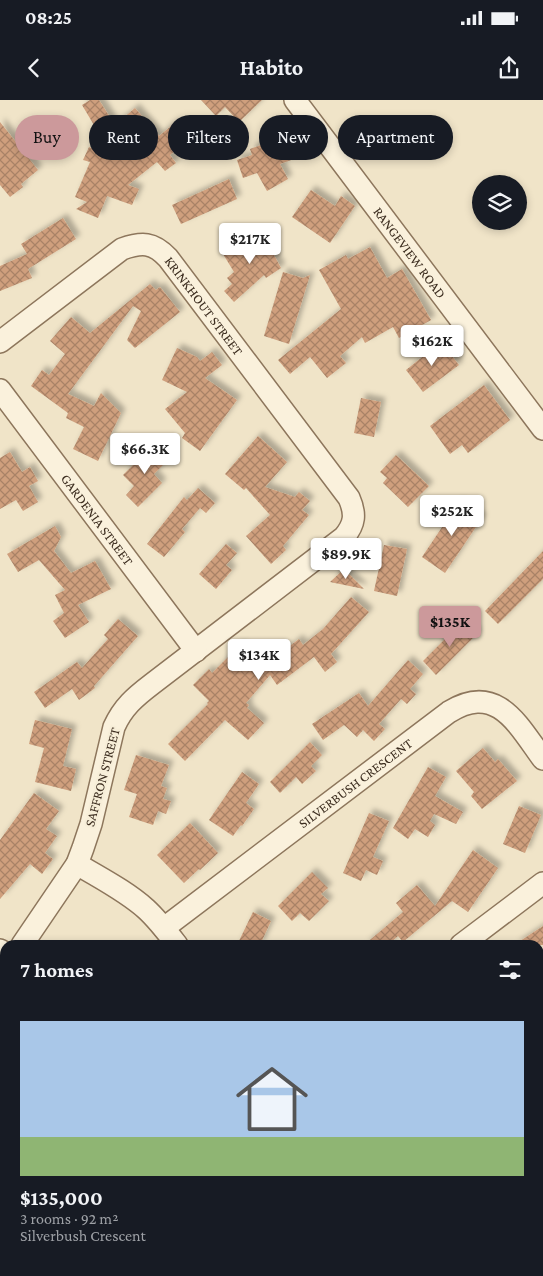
<!DOCTYPE html>
<meta charset="utf-8">
<style>
:root{--surface:#171b24;--page:#20242c;--text:#f1f3f6;--muted:#9ea1a6;--accent:#cc999b}
body{margin:0;font-family:"Crimson Pro",serif;background:var(--page);color:var(--text);height:100vh;display:flex;flex-direction:column;font-size:19px;white-space:nowrap}
*{box-sizing:border-box;margin:0}
p{font-size:16px;color:var(--muted)}
.icon{flex:none;width:28px;height:28px;fill:none;stroke:currentColor;stroke-width:2;stroke-linecap:round;stroke-linejoin:round}
.map{position:relative;flex:1;overflow:hidden}
.panel{position:absolute;left:0px;top:840px;width:544px;height:336px;display:flex;flex-direction:column;background:var(--surface);border-radius:15px 15px 0 0;box-shadow:0 2px 8px #0003}
.panel>*{flex:none}
.top-card{position:absolute;left:15px;top:15px;width:514px;height:45px;display:flex;gap:10px}
.buttons{position:absolute;left:472px;top:75px;display:grid;gap:10px}
.buttons a{display:grid;place-items:center;width:55px;height:55px;border-radius:50%;background:var(--surface);box-shadow:0 2px 8px #0003;font-size:25px}
.price{position:absolute;translate:-50% -42px;padding:0 11px;border-radius:5px;background:#fff;color:#222;font-size:16px;line-height:32px;filter:drop-shadow(0 1px 2px #0008)}
.price::after{content:'';position:absolute;left:50%;top:30px;width:15px;height:11px;margin-left:-8px;background:inherit;clip-path:polygon(0 0,100% 0,50% 100%)}
.price.selected{background:var(--accent);color:#111}
ul{padding:0;list-style:none}
li{display:grid;align-content:center;gap:10px;height:265px;padding:0 20px}
li span{display:grid;place-items:center;height:155px;border-radius:0px;color:#555}
li>.icon{margin-inline-start:auto}
span .icon{width:90px;height:90px;fill:#fffc;stroke-width:1}
li b{font-size:21px}
h2{display:flex;justify-content:space-between;align-items:center;height:60px;padding:0 20px;font-size:21px}
.chip{padding:0 18px;border-radius:22px;background:var(--surface);box-shadow:0 2px 8px #0003;font-size:18px;line-height:45px}
.chip.selected{background:var(--accent);color:#111}
.status{display:flex;justify-content:space-between;align-items:center;height:35px;padding:0 25px;background:var(--surface);direction:ltr}
.status svg{height:14px;fill:currentColor}
header{display:flex;justify-content:space-between;align-items:center;height:65px;padding:0 20px;background:var(--surface);font-size:22px;font-weight:700}
.map>svg:first-child{display:block}
</style>
<div class="status"><b>08:25</b><svg viewBox="0 0 49 12"><path d="M0 12V9h3v3zM5 12V6h3v6zM10 12V3h3v9zM15 12V0h3v12zM26 1h20v11H26zM47 4h2v5h-2z"/></svg></div>
<header><svg class="icon" aria-label="back" viewBox="0 0 24 24"><path d="M15 5l-7 7 7 7"/></svg>Habito<svg class="icon" aria-label="share" viewBox="0 0 24 24"><path d="M12 15V3M7 8l5-5 5 5M5 13v7h14v-7"/></svg></header>
<div class="map">
<svg width="543" height="1176" viewBox="0 0 543 1176">
<defs>
<pattern id="building-cross-hatch" width="8" height="8" patternUnits="userSpaceOnUse" patternTransform="scale(1.25)"><rect width="8" height="8" fill="#cf9f7d"/><path d="M0 0l8 8M0 8l8-8" fill="none" stroke="#a98266"/></pattern>
<filter id="shadow"><feDropShadow dx="4.5" dy="-4.5" stdDeviation="2.5" flood-color="#0004"/></filter>
</defs>
<rect width="100%" height="100%" fill="#f0e4c8"/>
<g fill="url(#building-cross-hatch)" filter="url(#shadow)">
<polygon points="90,0 99,0 115,25 135,8 159,36 176,22 189,39 170,55 176,63 165,71 157,62 128,85 139,89 132,105 107,96 98,118 76,109 87,102 75,97 90,62 83,60 89,47 113,57 82,5"/>
<polygon points="201,0 262,0 239,22 225,7 216,16"/>
<polygon points="0,22 38,70 21,84 23,87 10,97 0,85"/>
<polygon points="286,36 294,59 280,64 288,79 267,91 257,73 243,78 237,60 252,55 250,49"/>
<polygon points="229,79 237,99 181,124 172,105"/>
<polygon points="311,90 335,106 341,96 355,106 330,143 292,117"/>
<polygon points="63,118 76,139 28,169 32,178 0,191 0,166 27,154 21,144"/>
<polygon points="262,133 281,168 266,178 264,175 234,202 224,191 232,184 227,178 234,172 223,154"/>
<polygon points="370,147 387,178 402,169 431,220 399,238 393,227 365,243 362,237 340,256 346,263 327,278 310,257 290,274 278,260 341,209 319,170 346,155 348,159"/>
<polygon points="283,172 303,178 310,175 289,244 264,236"/>
<polygon points="150,184 156,190 160,187 180,212 135,248 127,240 141,211 133,206 68,294 94,306 101,293 121,313 98,361 73,349 84,327 66,318 68,313 31,286 42,270 49,275 65,254 50,241 71,217 90,233"/>
<polygon points="441,242 459,265 423,292 406,270"/>
<polygon points="177,248 197,257 200,261 212,252 222,265 205,278 237,300 200,351 182,338 185,333 165,309 187,292 162,280"/>
<polygon points="484,285 510,320 468,353 462,345 450,354 430,326"/>
<polygon points="361,298 381,302 374,337 354,333"/>
<polygon points="258,336 287,362 265,387 295,397 299,392 310,401 302,410 309,415 283,446 286,450 271,464 246,436 270,415 246,388 244,390 225,374"/>
<polygon points="154,344 169,359 154,374 162,383 138,407 126,395 134,386 123,375"/>
<polygon points="10,352 22,372 30,367 38,381 29,386 38,402 23,411 16,400 0,409 0,358"/>
<polygon points="396,355 429,386 408,407 383,383 387,378 380,372"/>
<polygon points="198,388 215,403 206,413 200,408 182,429 185,432 164,457 147,444 184,397 187,400"/>
<polygon points="459,402 482,418 445,473 422,457"/>
<polygon points="55,426 61,437 54,451 71,473 95,461 111,489 78,505 89,522 65,538 53,521 64,513 55,495 65,490 39,460 18,472 7,454"/>
<polygon points="226,444 237,453 226,465 232,470 216,489 199,474"/>
<polygon points="384,445 407,449 397,496 374,491"/>
<polygon points="543,451 543,479 498,524 485,511"/>
<polygon points="344,469 364,489 330,482"/>
<polygon points="351,497 369,512 331,554 337,562 325,572 314,557 277,585 270,575 246,603 249,605 247,608 264,623 248,640 225,620 185,661 168,644 208,604 207,603 209,601 193,585 209,569 212,573 240,545 266,570 263,566 299,539 303,545 323,529"/>
<polygon points="118,519 138,536 94,586 95,588 79,600 72,589 45,608 34,592 77,562 82,568 108,539 104,535"/>
<polygon points="464,520 477,534 436,575 423,561"/>
<polygon points="408,560 423,574 410,589 416,594 407,604 401,599 379,624 385,629 374,641 363,630 357,637 344,625 323,640 312,624 359,593 368,606"/>
<polygon points="35,620 72,629 63,666 76,669 71,691 35,682 44,648 29,644"/>
<polygon points="310,642 322,655 311,666 316,671 302,684 296,677 280,693 270,682"/>
<polygon points="483,648 495,662 498,659 517,681 482,709 471,696 474,692 456,671"/>
<polygon points="136,655 169,665 161,686 167,688 163,699 171,701 166,714 158,711 153,725 129,717 137,694 124,690"/>
<polygon points="428,667 446,677 435,696 463,712 456,724 434,714 430,721 435,725 428,737 415,729 408,739 393,728"/>
<polygon points="242,672 259,684 246,703 254,709 242,726 241,725 233,736 209,720"/>
<polygon points="34,693 59,711 46,729 57,736 45,753 53,759 42,774 30,764 0,799 0,740"/>
<polygon points="519,706 541,715 525,753 503,744"/>
<polygon points="369,713 389,721 373,757 383,761 377,775 366,770 361,781 343,773"/>
<polygon points="190,723 218,753 200,770 199,769 184,783 157,755"/>
<polygon points="473,750 498,768 468,812 452,801 403,842 398,836 388,845 364,845 403,812 396,803 417,785 435,806"/>
<polygon points="312,772 328,788 321,794 329,801 309,821 300,813 292,821 278,806"/>
<polygon points="253,812 271,821 260,845 237,845"/>
<polygon points="543,826 543,845 514,845"/>
</g>
<g fill="none" stroke-linecap="round" stroke-linejoin="round">
<defs>
<g id="minor">
<path id="s1" d="M295,0L543,329"/>
<path id="s2" d="M0,242L122,149C142,142 153,142 168,158L349,398C356,414 355,424 344,437L152,584C135,597 123,607 114,627L91,724L83,748L77,764L22,845"/>
<path id="s3" d="M0,290L196,551"/>
<path d="M77,764C100,778 126,791 146,809C158,820 167,832 177,845"/>
<path id="s4" d="M164,828L449,612C497,582 518,625 543,659"/>
<polyline points="461,845 543,783"/>
<polyline points="0,850 5,853"/>
<polyline points="0,878 5,870"/>
<polyline points="539,1028 543,1025"/>
<polyline points="0,1047 5,1048"/>
<polyline points="150,1171 154,1176"/>
<polyline points="425,1171 429,1176"/>
</g>
</defs>
<use href="#minor" stroke="#8d765c" stroke-width="24"/>
<use href="#minor" stroke="#faf1dc" stroke-width="21"/>
</g>
<g text-anchor="middle" dominant-baseline="central" stroke-width="4.5" stroke-linejoin="round" paint-order="stroke">
<g font-size="14" fill="#3d2e20" stroke="#f7eed8">
<text stroke="none"><textPath href="#s1" startOffset="191">RANGEVIEW ROAD</textPath></text>
<text stroke="none"><textPath href="#s2" startOffset="264">KRINKHOUT STREET</textPath></text>
<text stroke="none"><textPath href="#s3" startOffset="162">GARDENIA STREET</textPath></text>
<text transform="translate(102 677) rotate(-75)">SAFFRON STREET</text>
<text stroke="none"><textPath href="#s4" startOffset="240">SILVERBUSH CRESCENT</textPath></text>
</g>
</g>
</svg>
<div class="buttons">
<a><svg class="icon" aria-label="layers" viewBox="0 0 24 24"><path d="M12 4l9 5-9 5-9-5zM3 14l9 5 9-5"/></svg></a>
</div>
<b class="price" style="left:250px;top:165px">$217K</b>
<b class="price" style="left:432px;top:267px">$162K</b>
<b class="price" style="left:145px;top:375px">$66.3K</b>
<b class="price" style="left:452px;top:437px">$252K</b>
<b class="price" style="left:346px;top:480px">$89.9K</b>
<b class="price selected" style="left:450px;top:548px">$135K</b>
<b class="price" style="left:259px;top:581px">$134K</b>
<div class="top-card">
<a class="chip selected">Buy</a>
<a class="chip">Rent</a>
<a class="chip">Filters</a>
<a class="chip">New</a>
<a class="chip">Apartment</a>
</div>
<section class="panel">
<h2>7 homes<svg class="icon" aria-label="filters" viewBox="0 0 24 24"><path d="M4 7h16M4 17h16"/><circle cx="9" cy="7" r="2"/><circle cx="15" cy="17" r="2"/></svg></h2>
<ul>
<li><span style="background:linear-gradient(#a9c7e8 75%,#8fb573 0)"><svg class="icon" aria-label="home" viewBox="0 0 24 24"><path d="M3 11l9-7 9 7M6 9v11h12V9"/></svg></span><div><b>$135,000</b><p>3 rooms · 92 m²</p><p>Silverbush Crescent</p></div></li>
</ul>
</section>
</div>
